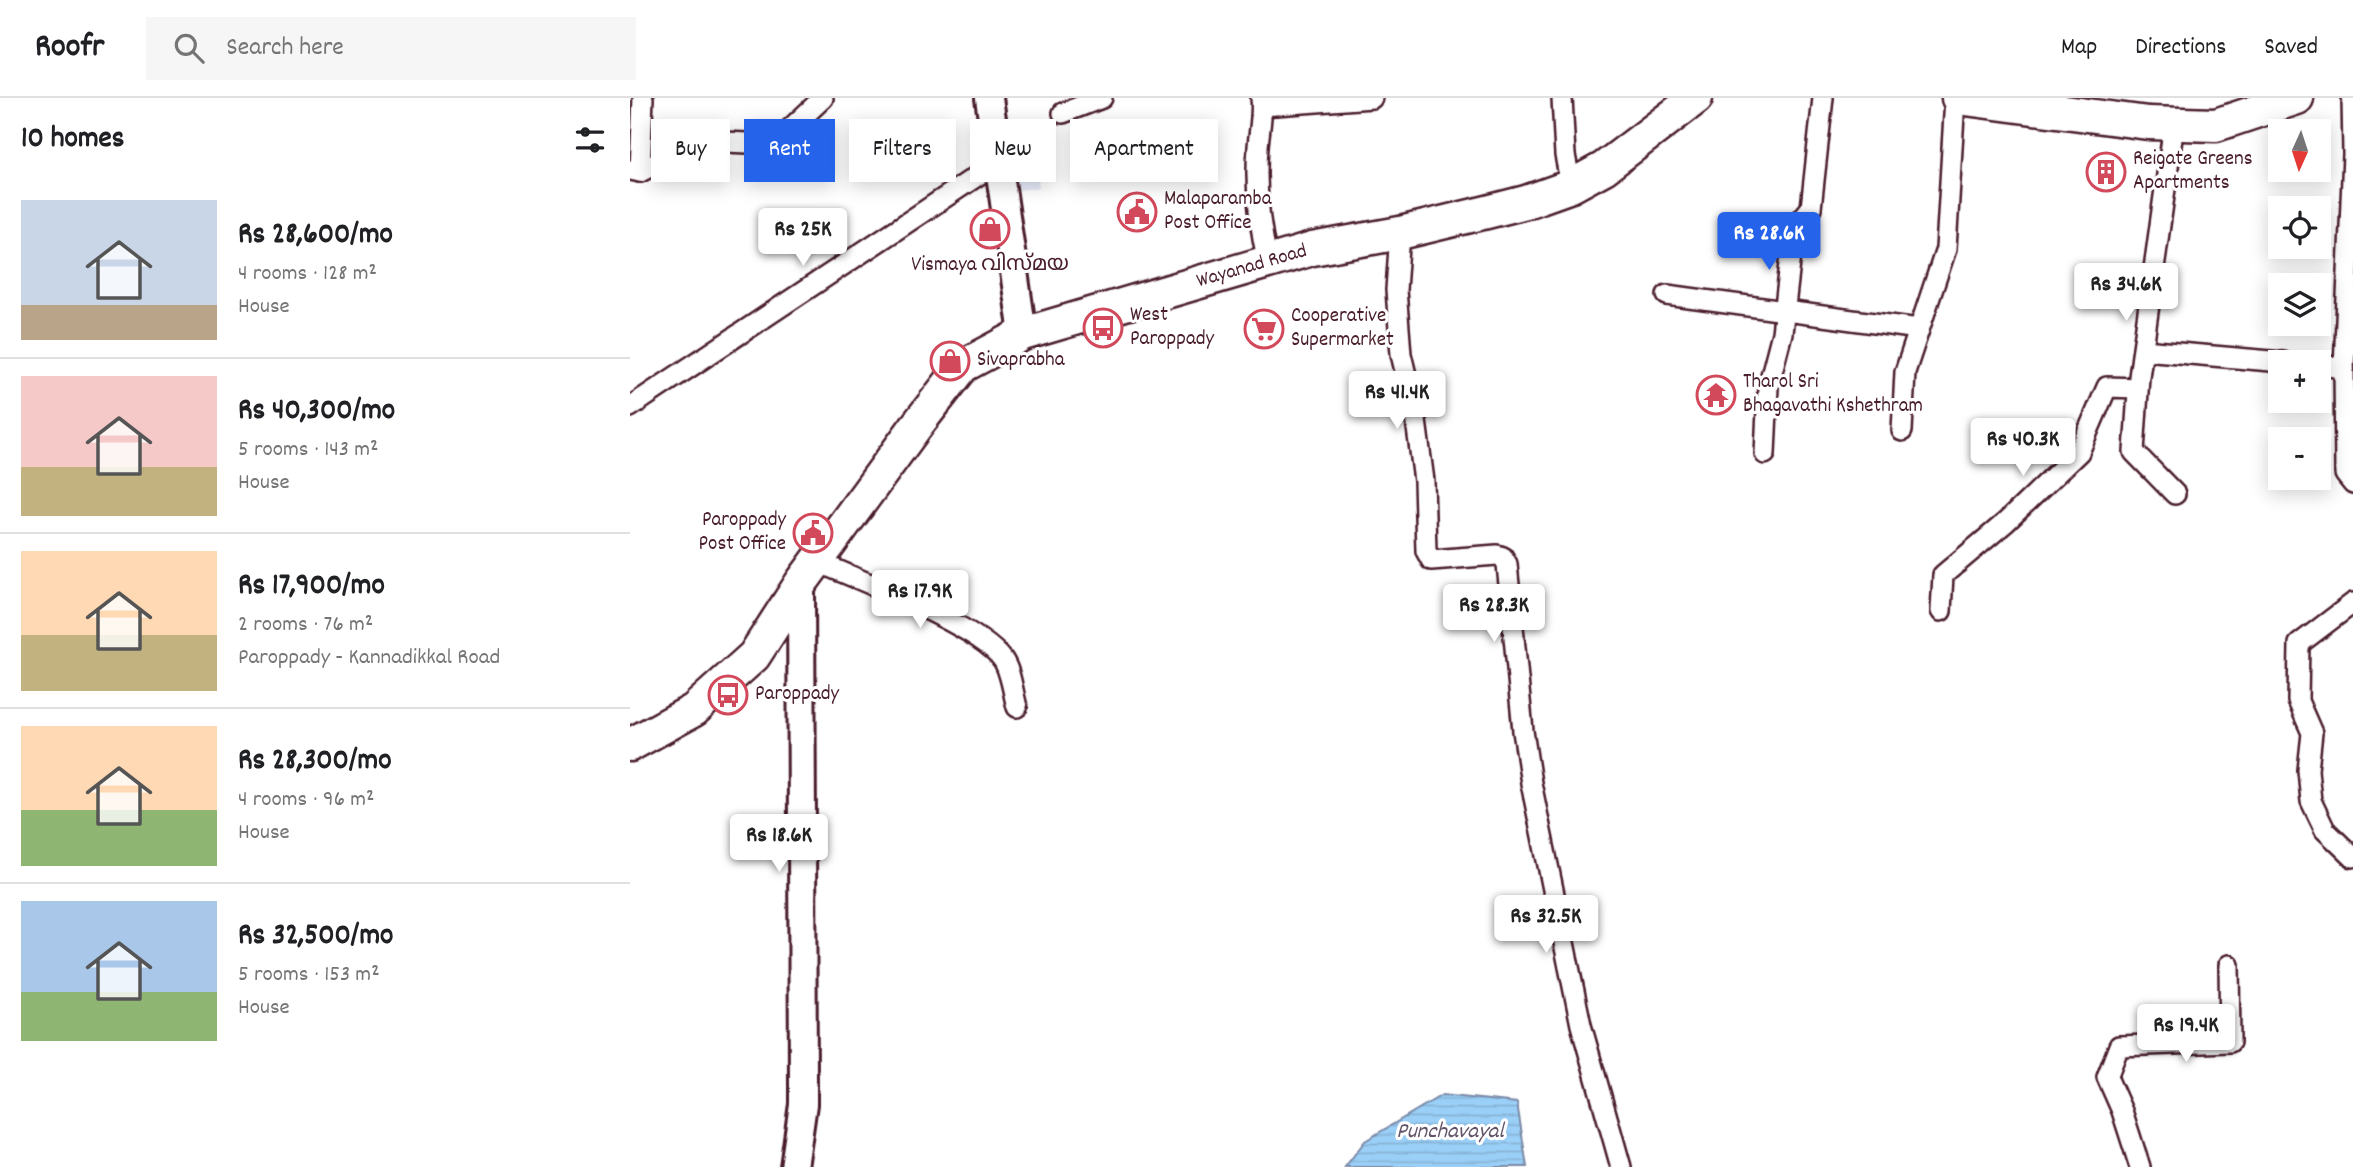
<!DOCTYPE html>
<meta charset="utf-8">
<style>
:root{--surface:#fff;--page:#f6f6f6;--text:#202124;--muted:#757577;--line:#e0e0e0;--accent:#2563eb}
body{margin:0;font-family:Dekko,"Noto Sans Malayalam",sans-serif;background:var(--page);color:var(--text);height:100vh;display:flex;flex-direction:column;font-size:26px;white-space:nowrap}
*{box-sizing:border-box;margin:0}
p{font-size:23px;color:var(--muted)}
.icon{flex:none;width:38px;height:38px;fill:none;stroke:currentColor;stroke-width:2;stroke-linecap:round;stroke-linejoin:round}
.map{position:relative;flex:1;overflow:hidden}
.details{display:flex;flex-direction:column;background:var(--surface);width:630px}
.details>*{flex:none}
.guide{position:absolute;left:21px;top:21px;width:665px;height:63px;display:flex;gap:14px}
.needle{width:46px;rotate:183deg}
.buttons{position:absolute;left:1638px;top:21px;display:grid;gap:14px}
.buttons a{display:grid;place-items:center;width:63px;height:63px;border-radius:0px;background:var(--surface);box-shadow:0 4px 18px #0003;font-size:35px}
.price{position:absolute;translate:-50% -60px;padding:0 16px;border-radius:7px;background:#fff;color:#222;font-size:23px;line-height:46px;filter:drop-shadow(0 2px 4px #0008)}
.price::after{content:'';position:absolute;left:50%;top:42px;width:21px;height:16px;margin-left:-10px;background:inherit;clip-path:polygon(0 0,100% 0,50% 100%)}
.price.on{background:var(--accent);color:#fff}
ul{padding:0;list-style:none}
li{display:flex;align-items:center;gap:21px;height:175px;padding:0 21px}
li+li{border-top:2px solid var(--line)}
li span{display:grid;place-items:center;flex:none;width:196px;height:140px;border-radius:0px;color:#555}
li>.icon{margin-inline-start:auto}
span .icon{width:84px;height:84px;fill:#fffc;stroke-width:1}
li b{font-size:30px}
h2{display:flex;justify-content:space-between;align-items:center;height:84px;padding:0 21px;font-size:30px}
.pill{padding:0 24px;border-radius:0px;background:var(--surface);box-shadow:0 4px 18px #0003;font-size:24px;line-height:63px}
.pill.on{background:var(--accent);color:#fff}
header{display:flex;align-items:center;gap:42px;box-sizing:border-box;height:98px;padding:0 35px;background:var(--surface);border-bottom:2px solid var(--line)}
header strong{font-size:33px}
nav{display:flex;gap:38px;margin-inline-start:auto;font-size:24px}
.search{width:490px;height:63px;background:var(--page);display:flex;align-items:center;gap:18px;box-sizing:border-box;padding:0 24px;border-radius:0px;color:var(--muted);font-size:26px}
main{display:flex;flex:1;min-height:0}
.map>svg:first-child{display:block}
</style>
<header>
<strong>Roofr</strong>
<div class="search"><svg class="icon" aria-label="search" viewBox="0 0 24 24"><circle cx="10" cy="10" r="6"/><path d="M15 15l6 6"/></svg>Search here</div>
<nav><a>Map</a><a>Directions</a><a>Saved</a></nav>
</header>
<main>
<section class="details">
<h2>10 homes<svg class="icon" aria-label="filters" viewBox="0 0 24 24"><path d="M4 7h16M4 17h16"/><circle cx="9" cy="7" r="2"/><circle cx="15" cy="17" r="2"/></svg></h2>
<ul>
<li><span style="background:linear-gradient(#c9d6e8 75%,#b9a48a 0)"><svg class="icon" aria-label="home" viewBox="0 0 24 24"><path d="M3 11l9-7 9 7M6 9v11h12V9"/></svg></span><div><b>Rs 28,600/mo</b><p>4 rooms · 128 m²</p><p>House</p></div></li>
<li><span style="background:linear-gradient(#f6c9c9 65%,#c2b280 0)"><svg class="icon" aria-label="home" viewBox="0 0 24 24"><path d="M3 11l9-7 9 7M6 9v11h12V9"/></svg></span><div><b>Rs 40,300/mo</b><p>5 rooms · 143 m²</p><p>House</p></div></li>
<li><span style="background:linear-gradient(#ffd9b3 60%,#c2b280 0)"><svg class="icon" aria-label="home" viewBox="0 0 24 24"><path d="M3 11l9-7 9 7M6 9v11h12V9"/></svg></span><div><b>Rs 17,900/mo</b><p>2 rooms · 76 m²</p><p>Paroppady - Kannadikkal Road</p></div></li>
<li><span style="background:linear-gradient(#ffd9b3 60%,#8fb573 0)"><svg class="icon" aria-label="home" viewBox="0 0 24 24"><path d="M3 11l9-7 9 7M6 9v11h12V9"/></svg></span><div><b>Rs 28,300/mo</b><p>4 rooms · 96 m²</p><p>House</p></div></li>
<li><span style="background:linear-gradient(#a9c7e8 65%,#8fb573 0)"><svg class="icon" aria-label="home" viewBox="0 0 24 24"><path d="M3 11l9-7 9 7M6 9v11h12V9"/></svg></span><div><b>Rs 32,500/mo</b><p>5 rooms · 153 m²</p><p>House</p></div></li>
</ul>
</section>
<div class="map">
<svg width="1723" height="1069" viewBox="0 0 1723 1069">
<defs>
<pattern id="water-rules" width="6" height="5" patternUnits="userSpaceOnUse" patternTransform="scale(1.75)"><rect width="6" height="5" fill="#9ad0f8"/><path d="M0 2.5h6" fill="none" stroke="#86b2d5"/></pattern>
</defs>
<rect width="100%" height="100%" fill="#fff"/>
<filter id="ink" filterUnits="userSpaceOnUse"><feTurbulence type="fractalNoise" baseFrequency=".0143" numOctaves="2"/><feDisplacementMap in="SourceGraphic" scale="14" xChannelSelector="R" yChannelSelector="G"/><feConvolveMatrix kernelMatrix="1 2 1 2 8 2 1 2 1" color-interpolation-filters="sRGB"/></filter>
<g filter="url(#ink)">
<polygon fill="#e7ebfa" points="383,26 410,36 405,48 409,90 376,93 374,72 390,70 389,55 375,49"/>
<polygon fill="url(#water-rules)" stroke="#7a89a6" stroke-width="2" points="812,997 887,1005 897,1069 715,1069 735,1043"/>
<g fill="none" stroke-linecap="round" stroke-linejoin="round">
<defs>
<g id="minor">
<path d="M631,0C633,16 629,33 628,49C625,87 629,127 638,164"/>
<polyline points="932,0 935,57 941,88"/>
<polyline points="1722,0 1723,56 1714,270 1715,376 1723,386"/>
<polyline points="632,8 742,0"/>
<polyline points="433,15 472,0"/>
<polyline points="1544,26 1509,279 1504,354 1545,396"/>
<polyline points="1,72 10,74 13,0"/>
<polyline points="10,74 70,43 144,46 193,0"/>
<polyline points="770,135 766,192 771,256 785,315 794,383 796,453 801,462 867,457 873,459 877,466 893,633 901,685 951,927 991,1069"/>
<polyline points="1037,197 1289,231"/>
<polyline points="1513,252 1653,264"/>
<polyline points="1689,267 1714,270"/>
<polyline points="0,309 368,64"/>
<polyline points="1272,333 1275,274 1316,151 1325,0"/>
<polyline points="1135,356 1138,289 1152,235 1164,130 1181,110 1193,0"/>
<path d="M188,464C231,483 348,527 373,562C381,574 383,595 387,609"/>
<polyline points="1723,505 1669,546 1668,603 1682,635 1678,672 1681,703 1695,732 1723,759"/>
<polyline points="1311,513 1313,477 1376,424 1449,354 1477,289 1508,290"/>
<polyline points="1510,1069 1492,1013 1477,979 1489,948 1600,944 1599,867"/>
</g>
<g id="secondary">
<polyline points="359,0 393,236"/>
<polyline points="164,1069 173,1006 173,987 171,485"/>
</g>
<g id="trunk">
<polyline points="1328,0 1518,25 1586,27 1667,0"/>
<polyline points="0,647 64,612 124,558 171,485 287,327 333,268 393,236 682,151 770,135 857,114 896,104 941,88 974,70 1066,0"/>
</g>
</defs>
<use href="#minor" stroke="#4a1f2b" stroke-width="24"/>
<use href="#secondary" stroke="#4a1f2b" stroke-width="32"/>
<use href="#trunk" stroke="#4a1f2b" stroke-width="37"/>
<use href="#minor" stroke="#fff" stroke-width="19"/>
<use href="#secondary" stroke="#fff" stroke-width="26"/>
<use href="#trunk" stroke="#fff" stroke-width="32"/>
</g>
</g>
<defs>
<symbol id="building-ring" viewBox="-11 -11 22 22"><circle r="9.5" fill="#fff" stroke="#d1495b" stroke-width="1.5"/><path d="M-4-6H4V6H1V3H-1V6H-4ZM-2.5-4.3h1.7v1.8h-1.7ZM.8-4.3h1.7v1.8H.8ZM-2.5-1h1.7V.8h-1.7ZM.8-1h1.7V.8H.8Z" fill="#d1495b"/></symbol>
<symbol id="civic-ring" viewBox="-11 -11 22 22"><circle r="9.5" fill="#fff" stroke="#d1495b" stroke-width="1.5"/><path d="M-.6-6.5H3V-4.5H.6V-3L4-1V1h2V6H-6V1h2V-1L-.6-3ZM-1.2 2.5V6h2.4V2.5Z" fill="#d1495b"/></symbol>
<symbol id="shop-ring" viewBox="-11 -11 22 22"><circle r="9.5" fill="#fff" stroke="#d1495b" stroke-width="1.5"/><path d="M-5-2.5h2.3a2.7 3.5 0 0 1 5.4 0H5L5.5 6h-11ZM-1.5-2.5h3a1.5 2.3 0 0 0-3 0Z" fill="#d1495b"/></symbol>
<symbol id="bus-ring" viewBox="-11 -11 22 22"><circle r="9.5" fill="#fff" stroke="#d1495b" stroke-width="1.5"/><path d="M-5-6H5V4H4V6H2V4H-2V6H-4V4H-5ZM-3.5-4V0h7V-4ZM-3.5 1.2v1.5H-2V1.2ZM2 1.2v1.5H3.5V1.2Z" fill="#d1495b"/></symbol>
<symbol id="supermarket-ring" viewBox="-11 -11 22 22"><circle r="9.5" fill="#fff" stroke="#d1495b" stroke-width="1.5"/><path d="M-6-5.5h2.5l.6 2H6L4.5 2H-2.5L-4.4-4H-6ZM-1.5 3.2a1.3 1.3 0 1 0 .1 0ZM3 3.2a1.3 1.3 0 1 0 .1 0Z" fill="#d1495b"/></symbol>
<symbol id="temple-ring" viewBox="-11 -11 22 22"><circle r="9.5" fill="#fff" stroke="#d1495b" stroke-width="1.5"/><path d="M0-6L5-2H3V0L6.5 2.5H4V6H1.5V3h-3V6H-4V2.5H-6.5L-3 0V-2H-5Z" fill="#d1495b"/></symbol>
</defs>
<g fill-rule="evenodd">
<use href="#building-ring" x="1454" y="52" width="44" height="44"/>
<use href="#civic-ring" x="485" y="92" width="44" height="44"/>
<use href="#shop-ring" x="338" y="109" width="44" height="44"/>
<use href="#bus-ring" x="451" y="208" width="44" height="44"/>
<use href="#supermarket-ring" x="612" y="209" width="44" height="44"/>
<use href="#shop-ring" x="298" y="241" width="44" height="44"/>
<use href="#temple-ring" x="1064" y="275" width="44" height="44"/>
<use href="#civic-ring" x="161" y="413" width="44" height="44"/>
<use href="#bus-ring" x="76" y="575" width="44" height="44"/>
</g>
<g text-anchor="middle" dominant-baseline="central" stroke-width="6" stroke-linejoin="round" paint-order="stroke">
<g font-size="21" fill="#4a1f2b" stroke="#fff" text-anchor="start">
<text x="1503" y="62">Reigate Greens<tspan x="1503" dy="24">Apartments</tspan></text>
<text x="534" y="102">Malaparamba<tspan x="534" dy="24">Post Office</tspan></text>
<text x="360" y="168" text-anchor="middle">Vismaya വിസ്മയ</text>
<text x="500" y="218">West<tspan x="500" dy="24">Paroppady</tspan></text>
<text x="661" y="219">Cooperative<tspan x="661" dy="24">Supermarket</tspan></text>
<text x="347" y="263">Sivaprabha</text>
<text x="1113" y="285">Tharol Sri<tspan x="1113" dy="24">Bhagavathi Kshethram</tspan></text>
<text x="156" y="423" text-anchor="end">Paroppady<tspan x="156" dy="24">Post Office</tspan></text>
<text x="125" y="597">Paroppady</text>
</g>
<g font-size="21" fill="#4a1f2b" stroke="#fff">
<text transform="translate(622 169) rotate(-16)">Wayanad Road</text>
</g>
<g font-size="23" font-style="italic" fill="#625468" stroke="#fff">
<text x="820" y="1034">Punchavayal</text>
</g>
</g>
</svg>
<div class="buttons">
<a><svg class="needle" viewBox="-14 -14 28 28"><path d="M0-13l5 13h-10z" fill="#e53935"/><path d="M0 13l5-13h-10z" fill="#757577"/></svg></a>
<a><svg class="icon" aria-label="locate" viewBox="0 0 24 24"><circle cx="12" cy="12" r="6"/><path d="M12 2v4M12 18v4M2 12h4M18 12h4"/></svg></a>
<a><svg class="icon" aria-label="layers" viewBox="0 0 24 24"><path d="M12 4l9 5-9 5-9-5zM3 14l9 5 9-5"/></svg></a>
<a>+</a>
<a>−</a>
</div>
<b class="price" style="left:173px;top:170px">Rs 25K</b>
<b class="price on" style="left:1139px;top:174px">Rs 28.6K</b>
<b class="price" style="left:1496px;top:225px">Rs 34.6K</b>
<b class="price" style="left:767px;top:333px">Rs 41.4K</b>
<b class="price" style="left:1393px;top:380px">Rs 40.3K</b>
<b class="price" style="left:290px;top:532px">Rs 17.9K</b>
<b class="price" style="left:864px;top:546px">Rs 28.3K</b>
<b class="price" style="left:149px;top:776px">Rs 18.6K</b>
<b class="price" style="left:916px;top:857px">Rs 32.5K</b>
<b class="price" style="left:1556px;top:966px">Rs 19.4K</b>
<div class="guide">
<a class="pill">Buy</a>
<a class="pill on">Rent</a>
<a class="pill">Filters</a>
<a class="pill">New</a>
<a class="pill">Apartment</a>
</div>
</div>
</main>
